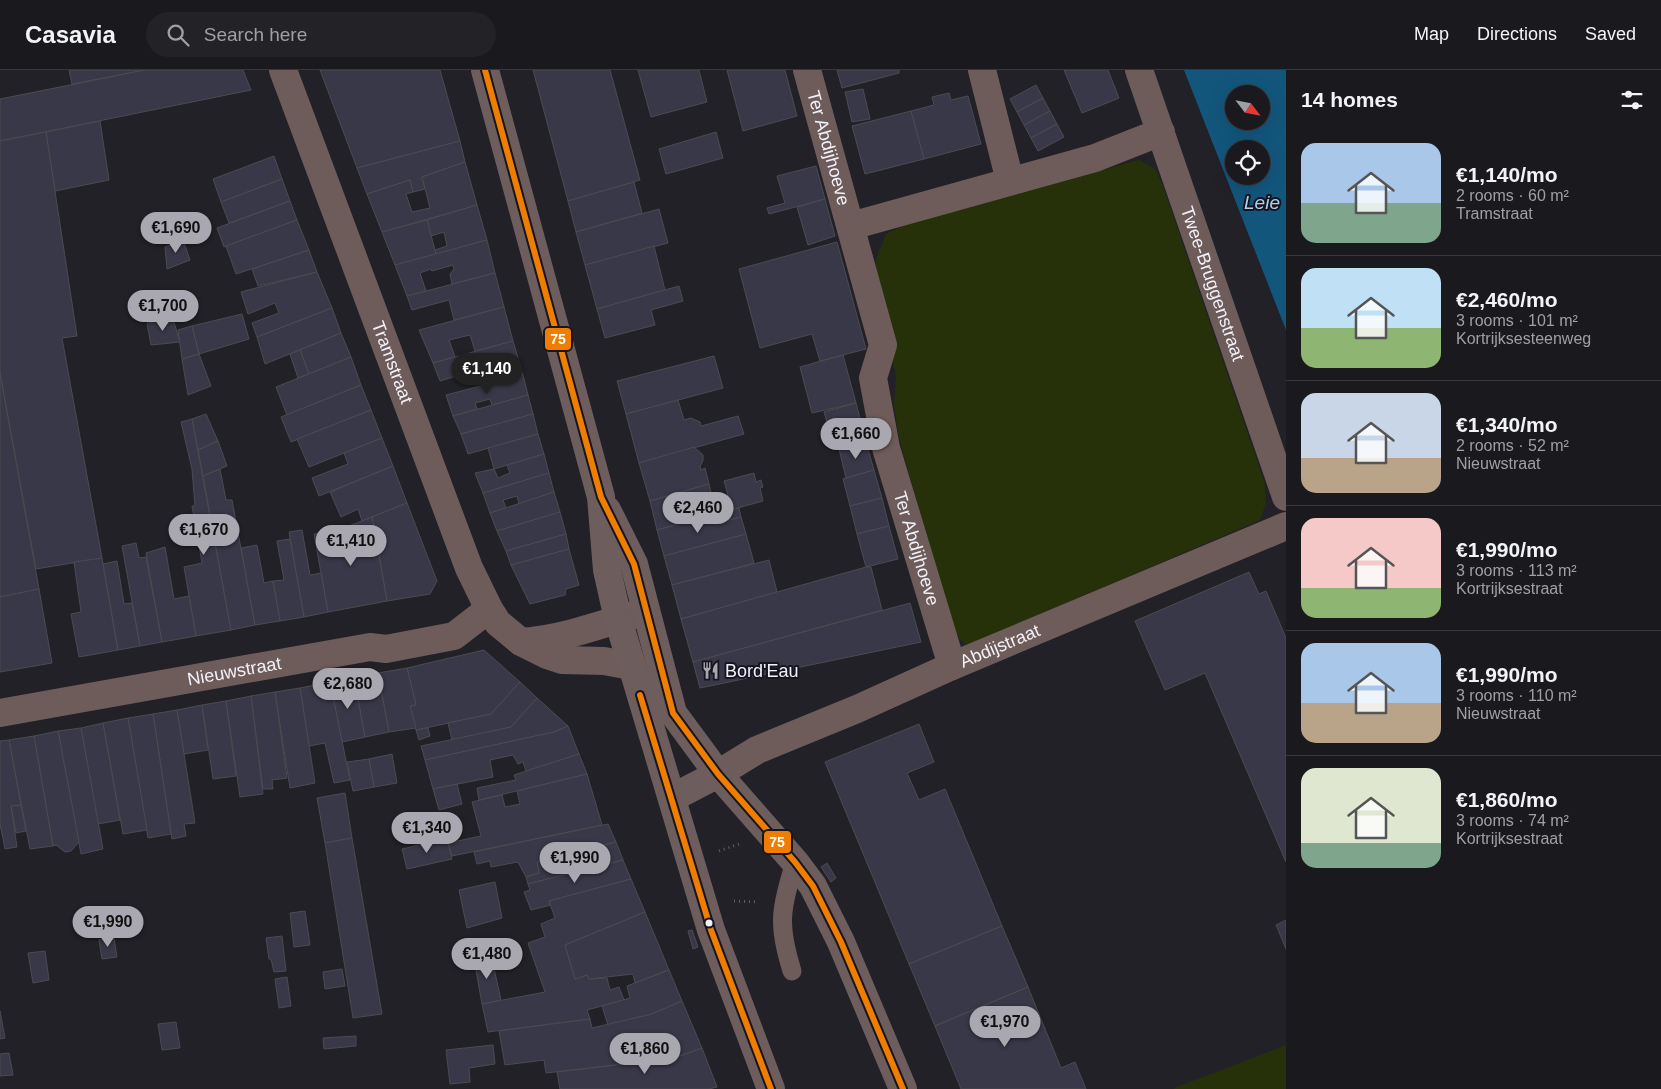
<!DOCTYPE html>
<meta charset="utf-8">
<style>
:root{--surface:#1a191d;--page:#232226;--text:#f1f3f6;--muted:#9fa0a4;--line:#38383b;--accent:#a9a8b0}
body{margin:0;font-family:Helvetica,sans-serif;background:var(--page);color:var(--text);height:100vh;display:flex;flex-direction:column;font-size:19px;white-space:nowrap}
*{box-sizing:border-box;margin:0}
p{font-size:16px;color:var(--muted)}
.icon{flex:none;width:28px;height:28px;fill:none;stroke:currentColor;stroke-width:2;stroke-linecap:round;stroke-linejoin:round}
.map{position:relative;flex:1;overflow:hidden}
.details{display:flex;flex-direction:column;background:var(--surface);width:375px}
.details>*{flex:none}
.needle{width:32px;rotate:122deg}
.tools{position:absolute;left:1225px;top:15px;display:grid;gap:10px}
.tools a{display:grid;place-items:center;width:45px;height:45px;border-radius:50%;background:var(--surface);box-shadow:0 5px 20px #0002,0 0 0 1px var(--line);font-size:25px}
.price{position:absolute;translate:-50% -42px;padding:0 11px;border-radius:18px;background:var(--accent);color:#111;font-size:16px;line-height:32px;filter:drop-shadow(0 1px 2px #0008)}
.price::after{content:'';position:absolute;left:50%;top:30px;width:15px;height:11px;margin-left:-8px;background:inherit;clip-path:polygon(0 0,100% 0,50% 100%)}
.price.active{background:#222;color:#fff}
ul{padding:0;list-style:none}
li{display:flex;align-items:center;gap:15px;height:125px;padding:0 15px}
li+li{border-top:1px solid var(--line)}
li span{display:grid;place-items:center;flex:none;width:140px;height:100px;border-radius:15px;color:#555}
li>.icon{margin-inline-start:auto}
span .icon{width:60px;height:60px;fill:#fffc;stroke-width:1}
li b{font-size:21px}
h2{display:flex;justify-content:space-between;align-items:center;height:60px;padding:0 15px;font-size:21px}
header{display:flex;align-items:center;gap:30px;box-sizing:border-box;height:70px;padding:0 25px;background:var(--surface);border-bottom:1px solid var(--line)}
header strong{font-size:24px}
nav{display:flex;gap:28px;margin-inline-start:auto;font-size:18px}
.search{width:350px;height:45px;background:var(--page);display:flex;align-items:center;gap:12px;box-sizing:border-box;padding:0 18px;border-radius:28px;color:var(--muted);font-size:19px}
main{display:flex;flex:1;min-height:0}
.map>svg:first-child{display:block}
</style>
<header>
<strong>Casavia</strong>
<div class="search"><svg class="icon" aria-label="search" viewBox="0 0 24 24"><circle cx="10" cy="10" r="6"/><path d="M15 15l6 6"/></svg>Search here</div>
<nav><a>Map</a><a>Directions</a><a>Saved</a></nav>
</header>
<main>
<div class="map">
<svg width="1286" height="1019" viewBox="0 0 1286 1019">
<rect width="100%" height="100%" fill="#222127"/>
<g fill="#26310a">
<polygon points="1139,90 1154,98 1162,113 1265,414 1266,434 1260,450 967,576 953,562 899,368 894,336 896,306 876,214 876,189 886,164 909,153"/>
<polygon points="1286,975 1286,1019 1173,1019 1177,1017"/>
</g>
<path fill="#13567c" fill-rule="evenodd" d="M1184,0H1286V260ZM1234,24H1261V51H1234ZM1234,79H1261V106H1234Z"/>
<g fill="#393849" stroke="#4b4b51">
<polygon points="69,0 145,0 72,14"/>
<polygon points="145,0 243,0 251,20 0,71 0,29"/>
<polygon points="320,0 440,0 460,71 357,98"/>
<polygon points="533,0 610,0 640,110 568,131"/>
<polygon points="638,0 699,0 707,32 651,47"/>
<polygon points="727,0 785,0 797,46 743,61"/>
<polygon points="837,0 899,0 899,3 842,18"/>
<polygon points="1064,0 1108,0 1119,28 1082,43"/>
<polygon points="1036,15 1043,28 1017,42 1010,29"/>
<polygon points="863,19 870,49 852,52 845,22"/>
<polygon points="949,23 951,30 968,26 981,74 924,89 911,41 934,35 932,27"/>
<polygon points="1043,28 1050,41 1024,55 1017,42"/>
<polygon points="911,41 924,89 865,104 852,56"/>
<polygon points="1050,41 1057,54 1031,68 1024,55"/>
<polygon points="100,51 109,110 55,121 46,62"/>
<polygon points="1057,54 1064,67 1038,81 1031,68"/>
<polygon points="46,62 77,266 62,268 102,488 36,499 0,303 0,71"/>
<polygon points="716,62 723,88 666,104 659,79"/>
<polygon points="460,71 465,92 422,107 425,119 413,122 410,110 367,124 357,98"/>
<polygon points="274,86 282,109 221,132 213,109"/>
<polygon points="465,92 477,135 382,162 367,124 410,110 413,122 406,124 412,142 430,138 422,107"/>
<polygon points="816,96 825,129 769,144 767,138 785,133 777,106"/>
<polygon points="282,109 290,131 229,153 221,132"/>
<polygon points="634,112 642,143 576,162 568,131"/>
<polygon points="825,129 835,166 808,175 797,137"/>
<polygon points="290,131 297,150 224,177 217,158"/>
<polygon points="477,135 487,170 436,184 435,180 447,176 444,162 431,166 427,150"/>
<polygon points="659,139 668,173 585,195 576,162"/>
<polygon points="297,150 309,180 236,204 226,176"/>
<polygon points="427,150 436,184 395,195 382,162"/>
<polygon points="183,170 190,190 167,199 165,177"/>
<polygon points="487,170 495,203 452,214 450,204 454,199 453,195 432,201 431,199 420,203 426,221 407,226 395,195"/>
<polygon points="837,172 866,279 820,291 812,264 760,278 739,199"/>
<polygon points="654,176 665,220 597,239 585,195"/>
<polygon points="309,180 317,202 258,216 252,199"/>
<polygon points="317,202 332,238 257,267 252,253 279,243 275,233 248,244 241,222"/>
<polygon points="495,203 504,237 454,250 449,230 412,240 407,226"/>
<polygon points="679,216 683,231 651,240 655,255 605,268 597,239"/>
<polygon points="504,237 513,271 475,281 470,265 449,270 455,287 433,293 419,260"/>
<polygon points="332,238 341,263 265,294 257,267"/>
<polygon points="242,244 249,269 199,284 192,256"/>
<polygon points="173,249 180,272 151,275 147,253"/>
<polygon points="192,256 199,284 182,289 178,260"/>
<polygon points="341,263 351,287 309,304 300,280"/>
<polygon points="513,271 523,305 483,315 479,299 440,311 433,293"/>
<polygon points="300,280 309,304 298,308 290,284"/>
<polygon points="199,284 211,316 188,325 182,289"/>
<polygon points="843,285 856,333 812,343 800,297"/>
<polygon points="714,286 723,318 626,344 617,311"/>
<polygon points="351,287 361,315 287,345 276,317"/>
<polygon points="0,303 39,519 0,527"/>
<polygon points="523,305 528,325 492,335 490,329 475,333 477,339 453,346 446,325"/>
<polygon points="361,315 371,340 291,372 281,347"/>
<polygon points="528,325 533,344 461,364 453,346"/>
<polygon points="678,330 684,350 691,348 700,352 701,356 738,346 744,364 639,393 626,344"/>
<polygon points="856,333 866,372 839,379 833,358 829,359 824,342"/>
<polygon points="371,340 382,368 309,397 297,369"/>
<polygon points="206,344 218,371 198,380 192,349"/>
<polygon points="533,344 538,364 468,384 461,364"/>
<polygon points="192,349 231,560 196,566 184,497 202,493 192,436 195,436 192,399 181,352"/>
<polygon points="538,364 544,384 494,399 488,378"/>
<polygon points="382,368 393,396 319,426 312,408 348,394 344,383"/>
<polygon points="218,371 227,396 203,406 198,380"/>
<polygon points="866,372 874,400 846,408 839,379"/>
<polygon points="694,377 703,385 703,391 700,396 701,400 705,398 709,414 650,431 639,393"/>
<polygon points="544,384 549,403 483,423 475,403 494,399 498,408 510,403 507,395"/>
<polygon points="393,396 407,433 362,451 358,439 341,447 330,422"/>
<polygon points="220,399 226,430 232,430 255,555 231,560 203,406"/>
<polygon points="874,400 882,428 850,436 843,409"/>
<polygon points="549,403 554,422 519,434 517,426 503,430 506,438 490,443 483,423"/>
<polygon points="754,403 756,412 761,410 763,417 760,418 763,431 657,460 650,431 709,414 712,427 721,424 722,427 728,425 724,411"/>
<polygon points="554,422 560,442 497,461 490,443"/>
<polygon points="882,428 889,456 857,464 850,436"/>
<polygon points="407,433 437,511 430,524 387,531 372,447"/>
<polygon points="739,438 741,447 718,453 715,444"/>
<polygon points="560,442 566,464 506,481 497,461"/>
<polygon points="715,444 718,453 741,447 746,464 664,486 657,460"/>
<polygon points="372,447 387,531 328,542 314,464 344,458"/>
<polygon points="889,456 898,489 866,497 857,464"/>
<polygon points="302,460 310,505 321,503 328,542 304,547 289,462"/>
<polygon points="566,464 569,479 511,495 506,481"/>
<polygon points="746,464 754,493 672,515 664,486"/>
<polygon points="290,469 304,547 280,551 273,511 284,510 277,471"/>
<polygon points="136,473 139,488 146,487 162,572 140,576 122,476"/>
<polygon points="257,475 264,513 273,511 280,551 255,555 241,478"/>
<polygon points="165,477 174,529 189,526 196,566 162,572 146,483"/>
<polygon points="569,479 579,515 566,519 565,525 530,534 511,495"/>
<polygon points="102,488 118,580 79,587 71,544 81,542 74,492"/>
<polygon points="769,490 777,522 681,549 672,515"/>
<polygon points="117,491 124,534 132,533 140,576 118,580 103,494"/>
<polygon points="866,497 871,497 882,540 693,592 681,549"/>
<polygon points="1249,502 1259,524 1266,521 1286,568 1286,792 1205,603 1165,620 1135,551"/>
<polygon points="39,519 52,593 0,602 0,527"/>
<polygon points="910,533 921,572 700,618 693,592"/>
<polygon points="484,580 520,612 491,644 416,660 410,636 416,635 407,598"/>
<polygon points="407,598 416,635 410,636 416,658 389,662 378,603"/>
<polygon points="378,603 389,662 365,667 354,608"/>
<polygon points="354,608 365,667 342,672 330,612"/>
<polygon points="330,612 350,710 334,713 325,673 309,676 300,618"/>
<polygon points="520,612 537,628 511,657 452,670 448,653 491,644"/>
<polygon points="300,618 315,713 290,718 275,622"/>
<polygon points="275,622 287,708 272,710 273,719 263,719 251,626"/>
<polygon points="251,626 263,724 240,727 226,631"/>
<polygon points="537,628 568,656 554,662 425,690 421,676 511,657"/>
<polygon points="226,631 236,706 213,709 202,635"/>
<polygon points="202,635 208,680 184,684 177,640"/>
<polygon points="177,640 195,753 184,754 186,766 172,769 153,644"/>
<polygon points="153,644 171,764 148,768 128,648"/>
<polygon points="128,648 147,760 123,764 103,653"/>
<polygon points="103,653 120,750 98,754 81,658"/>
<polygon points="919,654 934,692 907,703 919,730 945,719 1002,856 909,894 825,692"/>
<polygon points="568,656 579,684 526,701 523,692 518,694 513,685 490,690 493,707 433,719 425,690 554,662"/>
<polygon points="81,658 103,779 81,784 58,661"/>
<polygon points="428,658 430,666 419,670 416,660"/>
<polygon points="58,661 79,772 71,781 65,782 56,775 53,776 34,666"/>
<polygon points="34,666 53,776 30,779 9,670"/>
<polygon points="9,670 21,735 11,736 17,777 5,779 0,754 0,671"/>
<polygon points="392,684 397,713 374,717 369,689"/>
<polygon points="579,684 587,704 479,730 477,718 516,710 514,705"/>
<polygon points="369,689 374,717 353,721 347,692"/>
<polygon points="587,704 602,755 452,786 448,773 481,766 472,732 502,725 505,737 520,734 517,721"/>
<polygon points="457,714 462,734 439,740 433,719"/>
<polygon points="345,723 352,768 325,773 317,728"/>
<polygon points="21,735 26,761 16,763 11,736"/>
<polygon points="608,754 616,772 537,792 539,803 526,807 518,792 491,797 490,791 477,794 474,782"/>
<polygon points="352,768 382,944 353,948 325,773"/>
<polygon points="447,768 452,789 407,799 402,779"/>
<polygon points="616,772 623,790 528,814 526,807 539,803 537,792"/>
<polygon points="623,790 631,809 549,831 551,835 531,840 524,822 530,820 528,814"/>
<polygon points="827,793 836,808 831,812 821,797"/>
<polygon points="631,809 645,842 565,875 575,909 587,905 589,909 607,908 610,920 619,917 624,930 587,940 590,949 488,962 482,934 545,922 528,873 545,867 541,854 555,848 549,831"/>
<polygon points="495,812 502,848 467,858 459,820"/>
<polygon points="305,841 310,875 294,877 290,843"/>
<polygon points="645,842 669,900 635,913 633,904 589,909 587,905 575,909 565,875"/>
<polygon points="1286,850 1286,879 1276,855"/>
<polygon points="1002,856 1028,917 935,956 909,894"/>
<polygon points="692,860 698,877 693,879 688,861"/>
<polygon points="282,866 286,901 274,902 271,889 269,889 266,868"/>
<polygon points="114,868 117,887 102,889 99,870"/>
<polygon points="45,881 49,910 33,913 28,883"/>
<polygon points="491,885 501,930 482,934 474,889"/>
<polygon points="342,899 345,916 325,919 323,902"/>
<polygon points="669,900 682,931 652,944 608,955 602,936 630,928 627,916"/>
<polygon points="287,907 291,936 279,938 275,909"/>
<polygon points="1028,917 1061,998 1075,992 1086,1019 961,1019 935,956"/>
<polygon points="682,931 702,978 669,990 667,986 641,992 546,1003 544,990 505,995 499,961 590,949 592,958 652,944"/>
<polygon points="0,941 5,968 0,969"/>
<polygon points="176,952 180,978 162,980 158,954"/>
<polygon points="356,966 356,976 324,979 323,968"/>
<polygon points="493,975 495,994 469,998 470,1012 450,1014 446,980"/>
<polygon points="702,978 717,1017 709,1019 560,1019 557,1002 641,992 667,986 669,990"/>
<polygon points="9,983 13,1005 0,1006 0,984"/>
</g>
<g fill="none" stroke-linecap="round" stroke-linejoin="round">
<g stroke="#645b5c" stroke-width="3" stroke-dasharray="1 4" stroke-linecap="butt">
<polyline points="719,781 739,774"/>
<polyline points="734,831 758,832"/>
</g>
<path stroke="#6e5c5a" stroke-width="19" d="M792,901C777,853 781,840 795,792"/>
<g stroke="#6e5c5a" stroke-width="28">
<path id="s1" d="M283,0L469,498L489,539L498,553L521,572L547,585L562,590L604,591L631,596"/>
<path id="s2" d="M807,0L883,275L873,308L886,378L952,596"/>
<polyline points="982,0 1010,111"/>
<path id="s3" d="M1139,0L1286,427"/>
<polyline points="851,156 1095,88 1161,62"/>
<path d="M521,572C565,569 604,553 646,541"/>
<path id="s4" d="M0,643L370,577L386,579L454,566L489,539"/>
<path id="s5" d="M718,704L757,680L857,639L952,596L1286,456"/>
</g>
<g stroke="#6e5d5d" stroke-width="28">
<polyline points="485,0 601,427 607,500 618,549 711,860 771,1019"/>
<polyline points="607,440 634,494 673,643 718,704 795,792 813,816 841,872 903,1019"/>
<polyline points="672,728 718,704"/>
</g>
<defs>
<g id="bus-1">
<polyline points="485,0 601,427 634,494 673,643 718,704 795,792 813,816 841,872 903,1019"/>
<polyline points="640,625 711,860 771,1019"/>
</g>
</defs>
<use href="#bus-1" stroke="#171520" stroke-width="10"/>
<use href="#bus-1" stroke="#ef7d00" stroke-width="6"/>
</g>
<defs>
<symbol id="restaurant-bare" viewBox="-9 -9 18 18"><path d="M-5-6h1v4h1v-4h1v4h1v-4h1v5L-1.5 .5V6h-2V.5L-5-1ZM5-6V6H3V1.5H1.5Q1.5-4 5-6Z" fill="#a9a8b0" stroke="#171520" stroke-width="2.5" paint-order="stroke"/></symbol>
</defs>
<g fill-rule="evenodd">
<use href="#restaurant-bare" x="698" y="588" width="25" height="25"/>
</g>
<circle fill="#f2f1fa" stroke="#171520" stroke-width="2" cx="709" cy="853" r="4.5"/>
<g text-anchor="middle" dominant-baseline="central" stroke-width="4" stroke-linejoin="round" paint-order="stroke">
<g font-size="18" fill="#f2f1fa" stroke="#171520">
<text stroke="none"><textPath href="#s2" startOffset="81">Ter Abdijhoeve</textPath></text>
<text stroke="none"><textPath href="#s3" startOffset="226">Twee-Bruggenstraat</textPath></text>
<text stroke="none"><textPath href="#s1" startOffset="312">Tramstraat</textPath></text>
<text stroke="none"><textPath href="#s2" startOffset="496">Ter Abdijhoeve</textPath></text>
<text stroke="none"><textPath href="#s5" startOffset="310">Abdijstraat</textPath></text>
<text stroke="none"><textPath href="#s4" startOffset="238">Nieuwstraat</textPath></text>
</g>
<g font-size="18" fill="#f2f1fa" stroke="#171520" text-anchor="start">
<text x="725" y="601">Bord'Eau</text>
</g>
<g font-size="19" font-style="italic" fill="#abd4f2" stroke="#171520">
<text x="1262" y="132">Leie</text>
</g>
</g>
<g stroke="#171520" stroke-width="2">
<rect x="544" y="257" width="28" height="24" rx="5" fill="#ef7d00"/>
<rect x="763" y="760" width="29" height="24" rx="5" fill="#ef7d00"/>
</g>
<g font-size="14" text-anchor="middle" font-weight="bold" fill="#fff">
<text x="558" y="274">75</text>
<text x="777" y="777">75</text>
</g>
</svg>
<div class="tools">
<a><svg class="needle" viewBox="-14 -14 28 28"><path d="M0-13l5 13h-10z" fill="#e53935"/><path d="M0 13l5-13h-10z" fill="#9fa0a4"/></svg></a>
<a><svg class="icon" aria-label="locate" viewBox="0 0 24 24"><circle cx="12" cy="12" r="6"/><path d="M12 2v4M12 18v4M2 12h4M18 12h4"/></svg></a>
</div>
<b class="price" style="left:176px;top:184px">€1,690</b>
<b class="price" style="left:163px;top:262px">€1,700</b>
<b class="price active" style="left:487px;top:325px">€1,140</b>
<b class="price" style="left:856px;top:390px">€1,660</b>
<b class="price" style="left:698px;top:464px">€2,460</b>
<b class="price" style="left:204px;top:486px">€1,670</b>
<b class="price" style="left:351px;top:497px">€1,410</b>
<b class="price" style="left:348px;top:640px">€2,680</b>
<b class="price" style="left:427px;top:784px">€1,340</b>
<b class="price" style="left:575px;top:814px">€1,990</b>
<b class="price" style="left:108px;top:878px">€1,990</b>
<b class="price" style="left:487px;top:910px">€1,480</b>
<b class="price" style="left:1005px;top:978px">€1,970</b>
<b class="price" style="left:645px;top:1005px">€1,860</b>
</div>
<section class="details">
<h2>14 homes<svg class="icon" aria-label="filters" viewBox="0 0 24 24"><path d="M4 7h16M4 17h16"/><circle cx="9" cy="7" r="2"/><circle cx="15" cy="17" r="2"/></svg></h2>
<ul>
<li><span style="background:linear-gradient(#a9c7e8 60%,#7fa58c 0)"><svg class="icon" aria-label="home" viewBox="0 0 24 24"><path d="M3 11l9-7 9 7M6 9v11h12V9"/></svg></span><div><b>€1,140/mo</b><p>2 rooms · 60 m²</p><p>Tramstraat</p></div></li>
<li><span style="background:linear-gradient(#bfe0f5 60%,#8fb573 0)"><svg class="icon" aria-label="home" viewBox="0 0 24 24"><path d="M3 11l9-7 9 7M6 9v11h12V9"/></svg></span><div><b>€2,460/mo</b><p>3 rooms · 101 m²</p><p>Kortrijksesteenweg</p></div></li>
<li><span style="background:linear-gradient(#c9d6e8 65%,#b9a48a 0)"><svg class="icon" aria-label="home" viewBox="0 0 24 24"><path d="M3 11l9-7 9 7M6 9v11h12V9"/></svg></span><div><b>€1,340/mo</b><p>2 rooms · 52 m²</p><p>Nieuwstraat</p></div></li>
<li><span style="background:linear-gradient(#f6c9c9 70%,#8fb573 0)"><svg class="icon" aria-label="home" viewBox="0 0 24 24"><path d="M3 11l9-7 9 7M6 9v11h12V9"/></svg></span><div><b>€1,990/mo</b><p>3 rooms · 113 m²</p><p>Kortrijksestraat</p></div></li>
<li><span style="background:linear-gradient(#a9c7e8 60%,#b9a48a 0)"><svg class="icon" aria-label="home" viewBox="0 0 24 24"><path d="M3 11l9-7 9 7M6 9v11h12V9"/></svg></span><div><b>€1,990/mo</b><p>3 rooms · 110 m²</p><p>Nieuwstraat</p></div></li>
<li><span style="background:linear-gradient(#dfe7d0 75%,#7fa58c 0)"><svg class="icon" aria-label="home" viewBox="0 0 24 24"><path d="M3 11l9-7 9 7M6 9v11h12V9"/></svg></span><div><b>€1,860/mo</b><p>3 rooms · 74 m²</p><p>Kortrijksestraat</p></div></li>
</ul>
</section>
</main>
